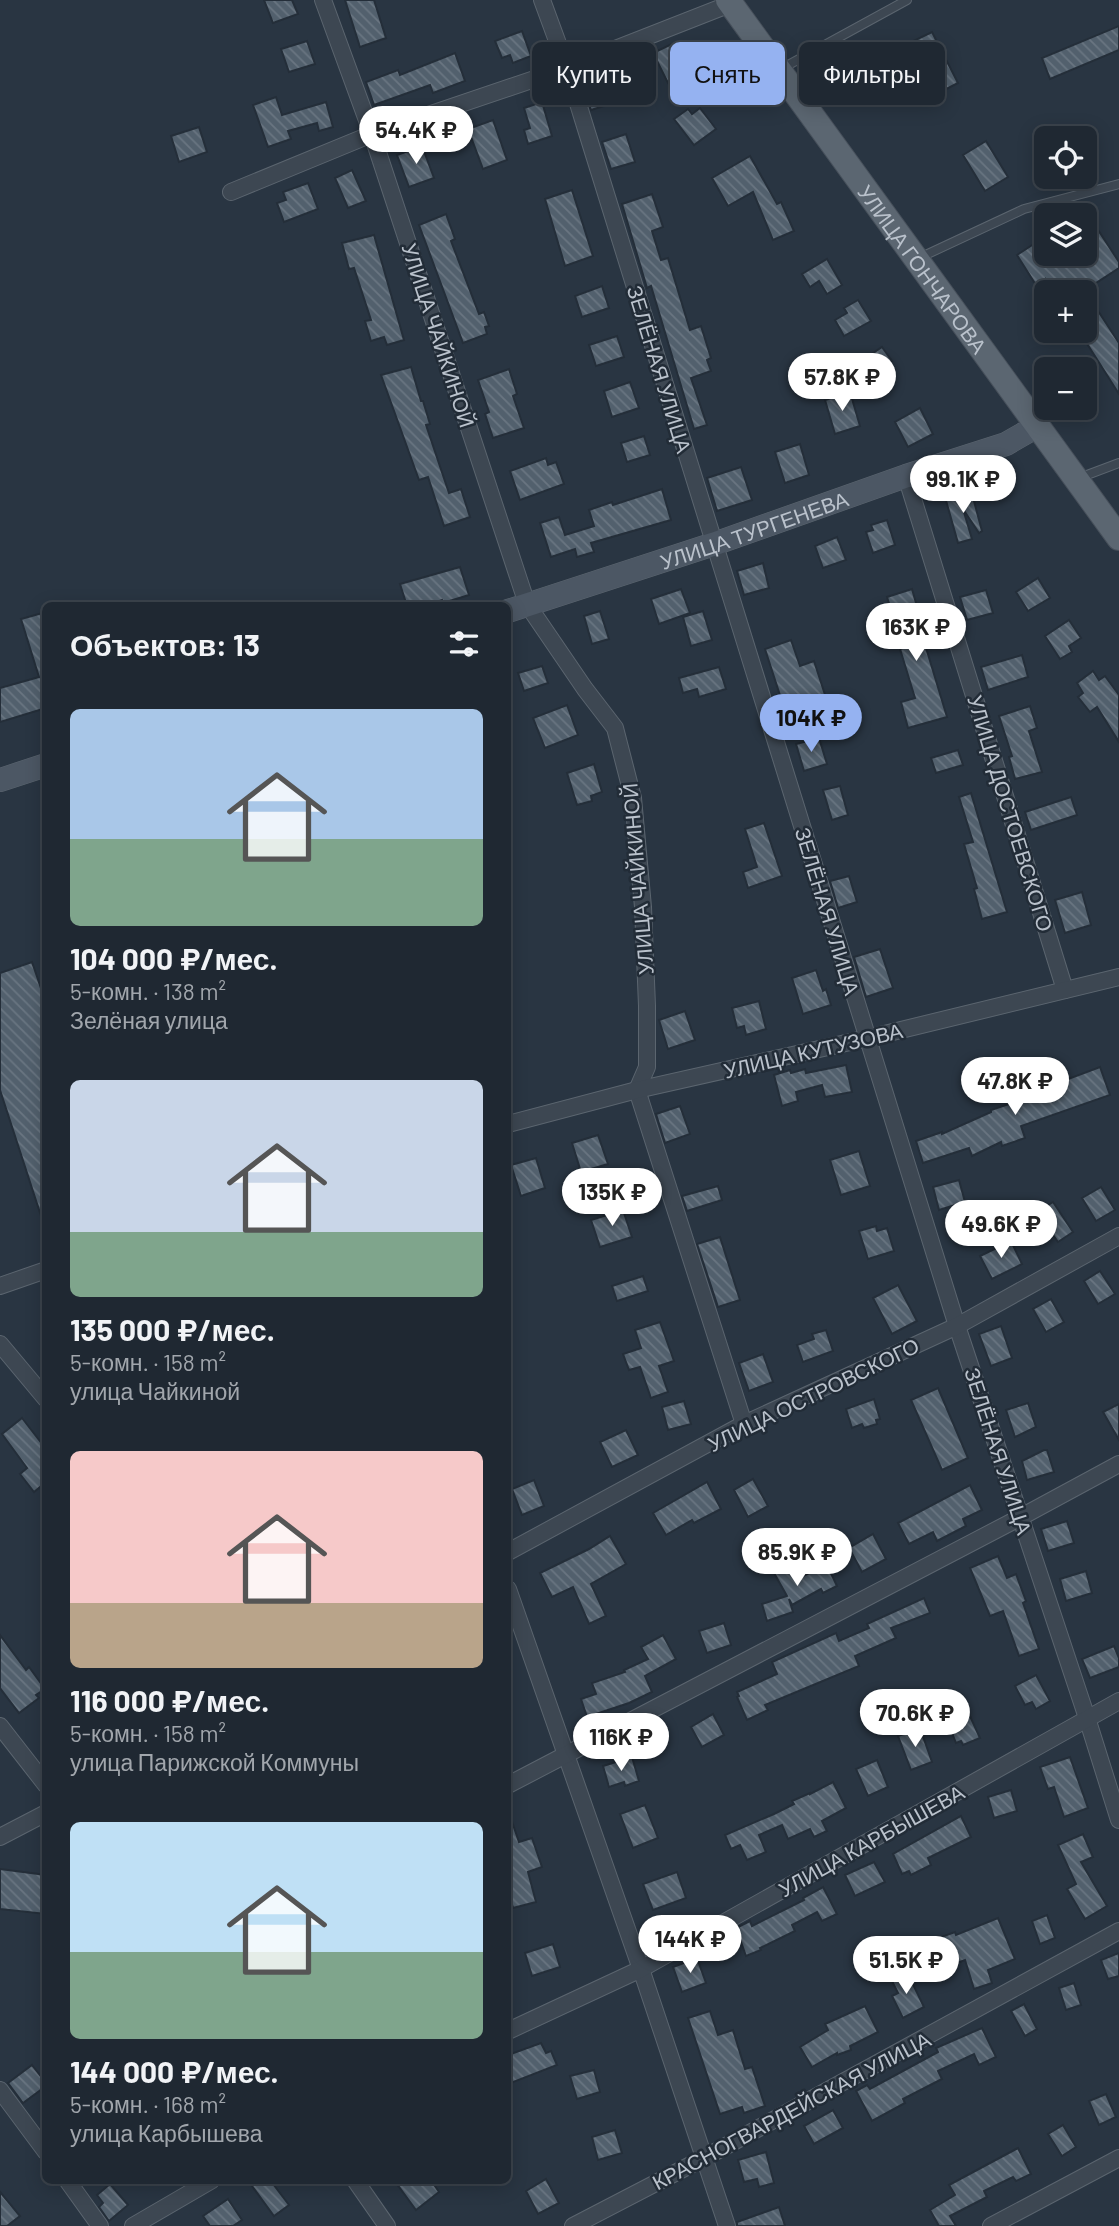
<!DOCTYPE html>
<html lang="ru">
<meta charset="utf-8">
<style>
:root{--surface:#1f2832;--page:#2c343e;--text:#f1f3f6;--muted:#a1a6ac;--line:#3c444d;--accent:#95b2f1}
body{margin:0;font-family:Barlow,sans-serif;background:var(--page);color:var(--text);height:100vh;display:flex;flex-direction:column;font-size:26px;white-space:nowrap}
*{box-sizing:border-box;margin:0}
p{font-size:23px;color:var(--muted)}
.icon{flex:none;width:38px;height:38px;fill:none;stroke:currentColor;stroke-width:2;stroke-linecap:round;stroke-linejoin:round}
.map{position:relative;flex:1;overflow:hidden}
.sheet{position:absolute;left:42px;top:602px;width:469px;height:1582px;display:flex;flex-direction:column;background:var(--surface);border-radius:10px;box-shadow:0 4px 18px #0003,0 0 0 2px var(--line)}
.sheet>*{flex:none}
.banner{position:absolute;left:532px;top:42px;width:481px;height:63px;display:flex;gap:14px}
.tools{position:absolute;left:1034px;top:126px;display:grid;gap:14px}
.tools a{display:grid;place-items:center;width:63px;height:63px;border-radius:10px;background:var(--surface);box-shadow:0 4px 18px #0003,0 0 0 2px var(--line);font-size:35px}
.price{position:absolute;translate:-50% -60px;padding:0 16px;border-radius:24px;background:#fff;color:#222;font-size:23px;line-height:46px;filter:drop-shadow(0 2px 4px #0008)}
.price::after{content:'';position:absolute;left:50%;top:42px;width:21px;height:16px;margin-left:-10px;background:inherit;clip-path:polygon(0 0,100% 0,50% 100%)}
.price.selected{background:var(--accent);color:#111}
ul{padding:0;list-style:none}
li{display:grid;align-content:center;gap:14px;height:371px;padding:0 28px}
li span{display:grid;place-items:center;height:217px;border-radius:10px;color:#555}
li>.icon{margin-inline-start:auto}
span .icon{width:126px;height:126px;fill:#fffc;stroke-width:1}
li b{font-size:30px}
h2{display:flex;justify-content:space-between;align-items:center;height:84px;padding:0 28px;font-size:30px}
.chip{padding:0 24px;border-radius:10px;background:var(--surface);box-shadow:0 4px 18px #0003,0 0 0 2px var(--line);font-size:24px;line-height:63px}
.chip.selected{background:var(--accent);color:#111}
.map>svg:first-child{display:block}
</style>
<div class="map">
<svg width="1119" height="2226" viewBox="0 0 1119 2226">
<defs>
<pattern id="building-back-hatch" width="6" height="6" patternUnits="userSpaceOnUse" patternTransform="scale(1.75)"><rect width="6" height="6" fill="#52606d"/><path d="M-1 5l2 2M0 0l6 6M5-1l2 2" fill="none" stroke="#697581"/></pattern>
</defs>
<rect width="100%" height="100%" fill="#293542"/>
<g fill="url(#building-back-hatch)" stroke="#242e39" stroke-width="2">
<polygon points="264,0 292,0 298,14 273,23"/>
<polygon points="345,0 374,0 386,38 360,47"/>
<polygon points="1119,26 1119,50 1050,79 1042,58"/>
<polygon points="522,31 531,56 513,63 510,55 502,58 495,41"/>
<polygon points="932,32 958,83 927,99 901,47"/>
<polygon points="307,41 315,64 289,72 281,49"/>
<polygon points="678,41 693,70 668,83 653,53"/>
<polygon points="455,53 465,81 433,93 430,85 374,105 366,82 398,70 400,75"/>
<polygon points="611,83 617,102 591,110 585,91"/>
<polygon points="276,97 282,115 326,102 333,127 319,131 317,123 288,131 291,139 268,147 253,105"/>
<polygon points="542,102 552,136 528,144 524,130 530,128 524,108"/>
<polygon points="700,108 716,129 694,145 674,119 688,109 692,114"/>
<polygon points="493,120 507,160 483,169 468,129"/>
<polygon points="199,127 207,152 179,162 171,136"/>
<polygon points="626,134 635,162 611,169 602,142"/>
<polygon points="986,141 1008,177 985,191 963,155"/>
<polygon points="422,146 434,178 409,187 397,155"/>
<polygon points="750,156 777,204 781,202 794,231 773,240 753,192 728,206 712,178"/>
<polygon points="352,170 366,201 348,208 335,178"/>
<polygon points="308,183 318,209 284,222 277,203 286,200 283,192"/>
<polygon points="572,190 593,256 565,266 545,199"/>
<polygon points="652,194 663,227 652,231 661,260 668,258 690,330 701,326 711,358 707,360 711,371 691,378 707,425 694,429 651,286 647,288 622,204"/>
<polygon points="1085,210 1119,262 1119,268 1082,292 1054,292 1046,280 1046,301 1017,255 1046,236 1046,254 1085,254"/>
<polygon points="446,214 455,239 451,241 479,314 484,312 489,326 485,327 487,334 463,343 419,225"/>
<polygon points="374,235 404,340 387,345 384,337 371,341 365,321 371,320 354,268 349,269 342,243"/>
<polygon points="827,259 842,285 827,294 819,281 810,287 802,274"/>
<polygon points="602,286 609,308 582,317 575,296"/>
<polygon points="1085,291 1119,343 1119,394 1079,331 1085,331"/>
<polygon points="858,300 871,321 844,336 835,320 847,313 844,308"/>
<polygon points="617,336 624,357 596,366 589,345"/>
<polygon points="882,347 892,361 869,376 860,362"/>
<polygon points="411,367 421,401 423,401 430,424 426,425 449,493 461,489 470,517 444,526 428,477 419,480 381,375"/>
<polygon points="509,369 517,394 513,396 524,428 493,438 485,414 489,412 478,380"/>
<polygon points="630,382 639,408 612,417 604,391"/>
<polygon points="850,392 860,426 835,434 825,400"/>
<polygon points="920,408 933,434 908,447 895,422"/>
<polygon points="644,436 650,455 627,462 621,443"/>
<polygon points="800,444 809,475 785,483 775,452"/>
<polygon points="546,458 548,465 556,462 564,484 520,500 510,471"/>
<polygon points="741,467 752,500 717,511 707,478"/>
<polygon points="662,489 671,520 591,543 594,552 577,557 575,549 551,557 540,523 559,517 565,535 594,526 589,510 612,502 613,505"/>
<polygon points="971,490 982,531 979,533 963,509 972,539 958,543 945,497"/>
<polygon points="887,520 895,545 873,553 866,532 873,530 871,525"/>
<polygon points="837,537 846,560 823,568 815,546"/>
<polygon points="763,563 769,588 744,595 737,571"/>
<polygon points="460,567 469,595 443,603 442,600 426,606 407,606 400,584"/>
<polygon points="1038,578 1050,598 1028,611 1016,592"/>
<polygon points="681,589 690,613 659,624 651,599"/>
<polygon points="912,589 920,617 917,618 947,717 908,728 901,702 915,698 900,649 903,648 887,597"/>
<polygon points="986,590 993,613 967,620 960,597"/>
<polygon points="600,611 609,639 592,644 584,616"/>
<polygon points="703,611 712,640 691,646 683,617"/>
<polygon points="46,612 46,708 0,722 0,688 39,677 21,619"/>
<polygon points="1069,620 1081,638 1069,646 1072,652 1060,659 1045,636"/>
<polygon points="791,640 800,666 814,661 829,707 788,720 765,649"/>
<polygon points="1022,655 1028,677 988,690 981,667"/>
<polygon points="542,666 548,683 524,691 518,673"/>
<polygon points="719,667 726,689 699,697 697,689 683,693 679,678"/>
<polygon points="1093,671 1099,680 1105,676 1119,695 1119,742 1097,707 1090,712 1078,697 1083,693 1077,683"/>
<polygon points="567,705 578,735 545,748 533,718"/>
<polygon points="1030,706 1037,728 1029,731 1042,772 1015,779 1009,757 1012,756 999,716"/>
<polygon points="819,738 827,764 804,771 796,744"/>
<polygon points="958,750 963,765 936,773 931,758"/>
<polygon points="594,764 602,792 591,796 592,801 577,805 567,773"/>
<polygon points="840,786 848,815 832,820 823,790"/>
<polygon points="971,793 1007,912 982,919 974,889 977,888 964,844 973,842 959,797"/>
<polygon points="1071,797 1077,815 1031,830 1025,812"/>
<polygon points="764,823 782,876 748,888 743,872 757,867 745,829"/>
<polygon points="849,876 857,902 838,908 830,881"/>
<polygon points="1082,892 1091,925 1065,933 1055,900"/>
<polygon points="880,949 893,988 866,997 854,957"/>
<polygon points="32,962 46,1003 46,1222 43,1222 0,1090 0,973"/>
<polygon points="816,970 823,991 826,989 831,1005 803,1014 792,978"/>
<polygon points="759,1001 766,1029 746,1035 744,1026 737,1028 732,1008"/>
<polygon points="685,1011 695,1040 668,1049 659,1020"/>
<polygon points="846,1065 852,1092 825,1097 822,1085 796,1092 798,1101 782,1106 774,1075 790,1070 791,1073 805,1069 806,1073"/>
<polygon points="1100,1067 1110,1095 1021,1126 1025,1138 1002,1146 1001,1142 972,1156 969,1148 923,1163 916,1141 942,1132 942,1134 991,1112 991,1110 1021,1100 1020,1097"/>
<polygon points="680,1106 690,1134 665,1143 656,1114"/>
<polygon points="598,1135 608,1164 581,1172 572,1143"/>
<polygon points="859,1151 870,1186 841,1195 830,1160"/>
<polygon points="536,1158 545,1188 521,1196 511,1165"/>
<polygon points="959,1180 965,1202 939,1210 933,1187"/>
<polygon points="718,1186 722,1200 687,1211 682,1196"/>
<polygon points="1101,1187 1115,1210 1096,1221 1082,1198"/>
<polygon points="1053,1202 1073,1232 1058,1242 1037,1212"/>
<polygon points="623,1210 632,1237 600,1247 591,1220"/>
<polygon points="876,1226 877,1231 887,1228 894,1251 868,1259 859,1231"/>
<polygon points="720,1237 740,1300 718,1307 697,1244"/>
<polygon points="1011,1241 1022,1264 992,1279 980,1256"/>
<polygon points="1100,1271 1115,1294 1098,1304 1084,1281"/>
<polygon points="643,1276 648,1291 617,1301 612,1286"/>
<polygon points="898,1285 917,1321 892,1334 873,1298"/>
<polygon points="1051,1299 1064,1322 1046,1332 1033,1309"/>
<polygon points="660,1322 674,1361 659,1366 668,1392 651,1398 640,1367 629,1370 623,1354 641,1348 635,1330"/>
<polygon points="1001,1326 1012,1358 991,1366 979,1334"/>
<polygon points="826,1330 833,1351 803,1362 797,1345 814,1339 812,1334"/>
<polygon points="763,1354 773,1382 749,1391 739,1363"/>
<polygon points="938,1388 968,1458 942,1470 911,1400"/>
<polygon points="874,1399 880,1419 876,1420 877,1424 864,1428 862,1424 852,1428 846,1409"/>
<polygon points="684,1401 691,1424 668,1430 662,1407"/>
<polygon points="1028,1403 1036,1427 1015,1437 1006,1410"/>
<polygon points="1119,1404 1119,1440 1103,1412"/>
<polygon points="22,1418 46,1449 46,1482 34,1492 20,1474 27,1468 2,1434"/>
<polygon points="626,1430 638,1455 612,1467 600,1442"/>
<polygon points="1044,1450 1047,1450 1054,1472 1027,1480 1022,1461"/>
<polygon points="753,1479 768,1506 748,1517 734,1490"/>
<polygon points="534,1480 544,1506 522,1515 512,1489"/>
<polygon points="707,1482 721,1509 694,1523 692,1520 666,1535 653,1513"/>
<polygon points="970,1485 982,1510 963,1519 966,1526 937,1541 933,1532 909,1544 898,1523"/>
<polygon points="1067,1521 1074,1543 1048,1551 1041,1529"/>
<polygon points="873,1534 886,1559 862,1572 849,1548"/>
<polygon points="610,1536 626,1564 591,1584 606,1616 589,1624 573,1587 552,1597 540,1573 589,1549"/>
<polygon points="998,1556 1007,1578 1016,1574 1026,1601 1023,1603 1039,1649 1019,1656 1003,1611 990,1616 970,1568"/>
<polygon points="795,1561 803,1576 827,1565 837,1586 823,1593 821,1589 792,1605 789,1599 793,1612 767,1621 762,1604 787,1596 774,1573"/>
<polygon points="1086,1571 1092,1593 1066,1601 1060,1579"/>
<polygon points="924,1598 930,1613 891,1628 896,1638 855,1656 859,1666 765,1705 768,1710 747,1720 737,1697 739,1696 737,1692 777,1674 772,1662 836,1633 839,1641 869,1628 867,1624"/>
<polygon points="724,1623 731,1645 707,1653 699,1631"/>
<polygon points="0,1635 26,1670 29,1667 45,1689 36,1695 39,1698 19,1713 0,1688"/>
<polygon points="663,1635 676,1659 645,1676 652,1692 629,1703 587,1717 581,1699 596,1694 592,1683 625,1672 624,1670 648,1659 641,1647"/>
<polygon points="1114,1646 1119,1658 1119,1667 1090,1678 1082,1659"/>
<polygon points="1036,1675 1050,1701 1036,1709 1032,1702 1025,1705 1015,1686"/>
<polygon points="713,1714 724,1735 702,1747 691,1727"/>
<polygon points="969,1714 980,1738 963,1745 961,1741 956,1743 948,1723"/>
<polygon points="920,1728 932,1762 911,1770 898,1736"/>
<polygon points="632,1757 639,1781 625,1786 624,1782 609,1787 603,1766"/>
<polygon points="1070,1757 1088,1808 1064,1817 1054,1787 1048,1789 1040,1767"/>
<polygon points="877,1760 888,1787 868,1796 856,1769"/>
<polygon points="833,1782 846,1808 822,1821 827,1831 814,1837 810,1829 788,1839 782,1825 759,1835 766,1852 747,1860 740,1845 731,1849 725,1835 774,1814 794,1804 792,1801 810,1793 810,1794"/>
<polygon points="1011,1790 1017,1811 994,1818 988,1797"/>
<polygon points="645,1805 658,1838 633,1848 620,1814"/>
<polygon points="508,1816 510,1816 519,1842 532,1838 542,1867 528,1872 536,1902 513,1908 508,1890"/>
<polygon points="961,1816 971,1837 928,1858 931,1865 911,1875 909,1871 902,1874 893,1854"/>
<polygon points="1083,1834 1093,1857 1081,1862 1107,1906 1085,1919 1067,1889 1076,1884 1058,1845"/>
<polygon points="874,1862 885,1882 855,1896 845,1875"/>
<polygon points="0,1869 46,1875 46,1914 0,1909"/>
<polygon points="677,1872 686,1898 653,1910 643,1884"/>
<polygon points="823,1887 837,1914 822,1921 817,1912 792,1925 795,1931 760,1948 761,1950 746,1956 736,1928 750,1921 752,1926 804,1900 803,1898"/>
<polygon points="1047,1915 1055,1938 1040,1944 1032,1921"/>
<polygon points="998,1918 1015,1959 988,1970 992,1983 974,1989 965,1960 941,1969 930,1941 955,1932 956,1935"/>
<polygon points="553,1944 560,1967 532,1976 525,1953"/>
<polygon points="1119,1953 1119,1976 1108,1979 1101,1960"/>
<polygon points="697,1958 706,1983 682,1992 673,1967"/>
<polygon points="907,1972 924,2007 903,2018 892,1996 898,1993 891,1979"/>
<polygon points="1074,1983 1081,2005 1066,2010 1059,1988"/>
<polygon points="1024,2004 1037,2029 1025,2036 1011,2011"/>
<polygon points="865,2006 878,2032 850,2046 851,2050 837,2055 837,2053 812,2067 800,2047 828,2030 825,2024"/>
<polygon points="710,2011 718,2035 733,2030 745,2069 752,2067 765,2106 744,2113 742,2107 720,2114 688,2018"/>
<polygon points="982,2028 996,2057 979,2065 974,2054 938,2071 942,2079 903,2099 905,2103 872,2121 856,2091 867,2085 870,2089 938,2052 936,2048"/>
<polygon points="541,2043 546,2053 551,2051 557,2065 508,2084 508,2055"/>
<polygon points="32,2065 46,2083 46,2086 23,2103 8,2083"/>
<polygon points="594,2070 600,2092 577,2099 570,2076"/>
<polygon points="1106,2094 1116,2117 1099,2125 1089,2101"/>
<polygon points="833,2110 843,2128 814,2144 804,2126"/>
<polygon points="1063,2125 1076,2147 1062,2156 1048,2134"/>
<polygon points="615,2130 622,2153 598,2160 592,2137"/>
<polygon points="1018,2148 1031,2174 1016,2181 1013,2177 984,2191 987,2197 950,2216 956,2226 939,2226 930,2210 955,2195 949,2185"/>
<polygon points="766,2152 774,2183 759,2187 757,2179 744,2182 738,2160"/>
<polygon points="546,2179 559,2203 538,2214 526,2191"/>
<polygon points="259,2180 270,2180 289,2205 274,2216 252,2186"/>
<polygon points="394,2180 431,2180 439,2192 416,2210"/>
<polygon points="110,2184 128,2205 109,2221 99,2207 103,2203 97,2195"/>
<polygon points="0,2192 20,2216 7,2226 0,2226"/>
<polygon points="228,2199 242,2220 233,2226 210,2226 203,2216"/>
<polygon points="779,2207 785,2226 737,2226 737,2222"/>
</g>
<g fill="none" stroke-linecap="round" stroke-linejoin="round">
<defs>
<g id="lane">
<polyline points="781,69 907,0"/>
<polyline points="919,258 1024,209 1119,184"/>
<polyline points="1079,478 1119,463"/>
</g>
<g id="street">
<polyline points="323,0 372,134 527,604 585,689 615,728 633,798 643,907 647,1006 647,1067 637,1090 744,1424"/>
<polyline points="542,0 567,68 957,1326 1087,1718 1119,1820"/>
<polyline points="231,192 372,134 567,68 730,4"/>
<polyline points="906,476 1065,990"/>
<polyline points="508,1124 637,1090 868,1038 1119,977"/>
<polyline points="0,1286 46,1270"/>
<polyline points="0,1344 46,1399"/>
<polyline points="508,1552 744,1424 957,1326 1119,1236"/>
<polyline points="508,1589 641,1969 727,2226"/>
<polyline points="0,1726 46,1785"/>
<polyline points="508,1785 1021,1517 1119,1464"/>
<polyline points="0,1837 46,1813"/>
<polyline points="508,2031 641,1969 1119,1701"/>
<polyline points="0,2090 46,2152"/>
<polyline points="67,2180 100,2226"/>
<polyline points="355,2180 387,2226"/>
<polyline points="133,2226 212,2180"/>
<polyline points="573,2226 704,2158 1119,1931"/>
<polyline points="991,2226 1119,2158"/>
</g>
<g id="secondary">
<path id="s1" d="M508,611L714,544L906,476L1006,444L1037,426"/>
<polyline points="0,780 46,765"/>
</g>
<g id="primary">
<path id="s2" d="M728,0L1119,538"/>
</g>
</defs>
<use href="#lane" stroke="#5b656f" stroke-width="10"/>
<use href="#street" stroke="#5b656f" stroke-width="18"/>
<use href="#secondary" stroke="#5b656f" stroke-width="24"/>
<use href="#primary" stroke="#47505b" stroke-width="26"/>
<use href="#lane" stroke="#3d4752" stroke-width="8"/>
<use href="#street" stroke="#3d4752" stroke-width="16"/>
<use href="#secondary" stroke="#4c5764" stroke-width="23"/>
<use href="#primary" stroke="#5b6671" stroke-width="24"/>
</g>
<g text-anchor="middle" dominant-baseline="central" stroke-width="5" stroke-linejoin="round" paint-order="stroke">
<g font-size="21" fill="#bac2cc" stroke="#222c37">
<text stroke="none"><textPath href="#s2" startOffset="332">УЛИЦА ГОНЧАРОВА</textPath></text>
<text transform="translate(439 335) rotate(72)">УЛИЦА ЧАЙКИНОЙ</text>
<text transform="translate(660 369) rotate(73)">ЗЕЛЁНАЯ УЛИЦА</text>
<text stroke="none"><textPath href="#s1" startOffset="259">УЛИЦА ТУРГЕНЕВА</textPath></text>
<text transform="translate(1011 813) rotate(73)">УЛИЦА ДОСТОЕВСКОГО</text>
<text transform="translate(637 879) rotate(-95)">УЛИЦА ЧАЙКИНОЙ</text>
<text transform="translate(828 911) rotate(73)">ЗЕЛЁНАЯ УЛИЦА</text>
<text transform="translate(813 1050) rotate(-13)">УЛИЦА КУТУЗОВА</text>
<text transform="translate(813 1394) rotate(-26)">УЛИЦА ОСТРОВСКОГО</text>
<text transform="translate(999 1451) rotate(72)">ЗЕЛЁНАЯ УЛИЦА</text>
<text transform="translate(871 1840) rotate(-29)">УЛИЦА КАРБЫШЕВА</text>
<text transform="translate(791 2110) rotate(-28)">КРАСНОГВАРДЕЙСКАЯ УЛИЦА</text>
</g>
</g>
</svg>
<div class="tools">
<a><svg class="icon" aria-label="locate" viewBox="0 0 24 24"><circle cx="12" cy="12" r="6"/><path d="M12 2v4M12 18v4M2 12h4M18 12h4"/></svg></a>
<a><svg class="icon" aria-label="layers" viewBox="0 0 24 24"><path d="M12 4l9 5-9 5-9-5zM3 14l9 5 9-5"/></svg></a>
<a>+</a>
<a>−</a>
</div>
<b class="price" style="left:416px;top:166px">54.4K ₽</b>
<b class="price" style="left:842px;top:413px">57.8K ₽</b>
<b class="price" style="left:963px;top:515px">99.1K ₽</b>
<b class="price" style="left:916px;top:663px">163K ₽</b>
<b class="price selected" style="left:811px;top:754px">104K ₽</b>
<b class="price" style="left:1015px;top:1117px">47.8K ₽</b>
<b class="price" style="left:612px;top:1228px">135K ₽</b>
<b class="price" style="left:1001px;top:1260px">49.6K ₽</b>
<b class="price" style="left:797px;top:1588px">85.9K ₽</b>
<b class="price" style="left:915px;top:1749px">70.6K ₽</b>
<b class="price" style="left:621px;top:1773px">116K ₽</b>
<b class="price" style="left:690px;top:1975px">144K ₽</b>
<b class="price" style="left:906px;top:1996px">51.5K ₽</b>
<div class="banner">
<a class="chip">Купить</a>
<a class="chip selected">Снять</a>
<a class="chip">Фильтры</a>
</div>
<section class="sheet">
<h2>Объектов: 13<svg class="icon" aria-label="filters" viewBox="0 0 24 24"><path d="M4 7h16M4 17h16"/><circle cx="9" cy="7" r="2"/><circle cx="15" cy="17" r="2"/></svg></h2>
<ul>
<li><span style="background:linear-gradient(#a9c7e8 60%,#7fa58c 0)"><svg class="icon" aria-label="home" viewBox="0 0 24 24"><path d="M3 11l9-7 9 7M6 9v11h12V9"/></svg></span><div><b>104 000 ₽/мес.</b><p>5-комн. · 138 m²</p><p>Зелёная улица</p></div></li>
<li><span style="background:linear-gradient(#c9d6e8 70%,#7fa58c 0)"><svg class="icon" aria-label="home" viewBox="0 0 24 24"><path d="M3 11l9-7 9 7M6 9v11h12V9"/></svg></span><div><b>135 000 ₽/мес.</b><p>5-комн. · 158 m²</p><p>улица Чайкиной</p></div></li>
<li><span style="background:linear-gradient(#f6c9c9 70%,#b9a48a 0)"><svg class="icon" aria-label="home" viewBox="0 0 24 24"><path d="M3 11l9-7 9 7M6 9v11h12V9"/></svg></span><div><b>116 000 ₽/мес.</b><p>5-комн. · 158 m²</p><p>улица Парижской Коммуны</p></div></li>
<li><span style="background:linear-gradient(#bfe0f5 60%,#7fa58c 0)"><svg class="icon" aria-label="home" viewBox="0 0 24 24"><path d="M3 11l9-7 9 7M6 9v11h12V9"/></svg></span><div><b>144 000 ₽/мес.</b><p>5-комн. · 168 m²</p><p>улица Карбышева</p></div></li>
</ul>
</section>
</div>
